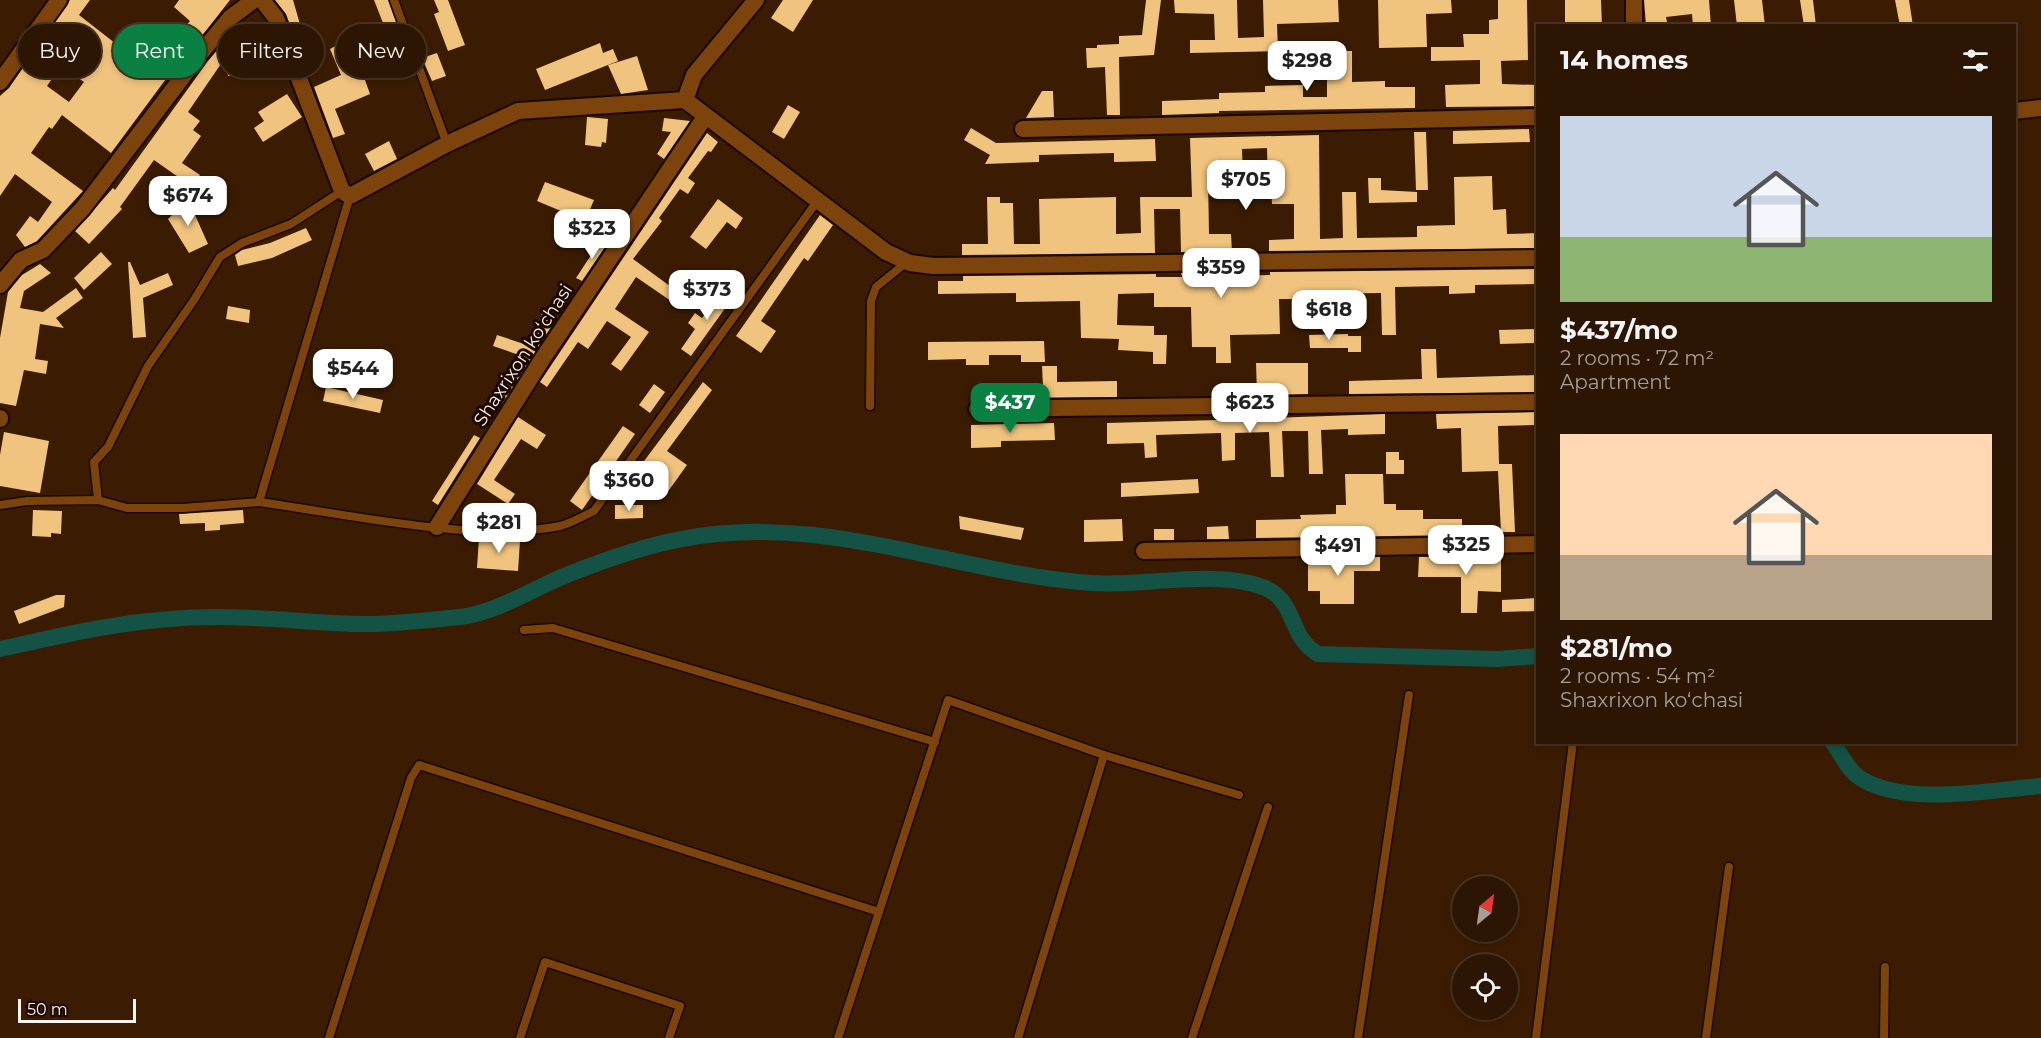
<!DOCTYPE html>
<meta charset="utf-8">
<style>
:root{--surface:#2c1502;--page:#382211;--text:#f1f3f6;--muted:#a69f99;--line:#483424;--accent:#0b8043}
body{margin:0;font-family:Montserrat,sans-serif;background:var(--page);color:var(--text);height:100vh;display:flex;flex-direction:column;font-size:22px;white-space:nowrap}
*{box-sizing:border-box;margin:0}
p{font-size:20px;color:var(--muted)}
.icon{flex:none;width:33px;height:33px;fill:none;stroke:currentColor;stroke-width:2;stroke-linecap:round;stroke-linejoin:round}
.map{position:relative;flex:1;overflow:hidden}
.drawer{position:absolute;left:1536px;top:24px;width:480px;height:720px;display:flex;flex-direction:column;background:var(--surface);border-radius:0px;box-shadow:0 3px 9px #0003,0 0 0 2px var(--line)}
.drawer>*{flex:none}
.hud{position:absolute;left:18px;top:24px;width:570px;height:54px;display:flex;gap:12px}
.needle{width:39px;rotate:29deg}
.buttons{position:absolute;left:1452px;top:876px;display:grid;gap:12px}
.buttons a{display:grid;place-items:center;width:66px;height:66px;border-radius:50%;background:var(--surface);box-shadow:0 3px 9px #0003,0 0 0 2px var(--line);font-size:30px}
.scale{position:absolute;left:18px;bottom:15px;width:118px;box-sizing:border-box;padding-left:6px;border:3px solid #faf3ee;border-top:0;font-size:16px;line-height:21px;white-space:nowrap;color:#faf3ee;-webkit-text-stroke:4px #1e0700;paint-order:stroke}
.price{position:absolute;translate:-50% -51px;padding:0 14px;border-radius:12px;background:#fff;color:#222;font-size:20px;line-height:39px;filter:drop-shadow(0 2px 3px #0008)}
.price::after{content:'';position:absolute;left:50%;top:36px;width:18px;height:14px;margin-left:-9px;background:inherit;clip-path:polygon(0 0,100% 0,50% 100%)}
.price.selected{background:var(--accent);color:#fff}
ul{padding:0;list-style:none}
li{display:grid;align-content:center;gap:12px;height:318px;padding:0 24px}
li span{display:grid;place-items:center;height:186px;border-radius:0px;color:#555}
li>.icon{margin-inline-start:auto}
span .icon{width:108px;height:108px;fill:#fffc;stroke-width:1}
li b{font-size:26px}
h2{display:flex;justify-content:space-between;align-items:center;height:72px;padding:0 24px;font-size:26px}
.tag{padding:0 21px;border-radius:27px;background:var(--surface);box-shadow:0 3px 9px #0003,0 0 0 2px var(--line);font-size:21px;line-height:54px}
.tag.selected{background:var(--accent);color:#fff}
.map>svg:first-child{display:block}
</style>
<div class="map">
<svg width="2041" height="1038" viewBox="0 0 2041 1038">
<rect width="100%" height="100%" fill="#3b1c02"/>
<g fill="none" stroke-linecap="round" stroke-linejoin="round">
<g stroke="#145246" stroke-width="16">
<path d="M0,649C56,637 112,623 170,619C232,613 295,622 357,624C391,625 426,620 460,617C496,613 536,587 569,574C602,561 648,545 682,539C823,511 953,573 1091,583C1142,587 1217,569 1263,587C1298,601 1287,636 1318,654L1497,659L1538,656"/>
<path d="M1832,742C1842,754 1847,770 1860,778C1905,807 1990,790 2041,786"/>
</g>
</g>
<g fill="#f0c37e" fill-rule="evenodd">
<path d="M70,0H90L79,15L152,72L168,51L154,40L162,29L174,39L190,21L174,7L179,0H230L179,65L177,64L111,153L62,115L52,129L49,127L31,153L83,191L37,241L25,247L16,235L30,216L38,222L52,202L15,174L0,196V96L9,88ZM61,66L84,82L69,102L47,86Z"/>
<polygon points="275,0 293,0 304,38 296,41 286,14"/>
<polygon points="374,0 388,0 415,75 405,79"/>
<polygon points="434,0 448,0 465,45 448,51 434,14 439,12"/>
<polygon points="783,0 813,0 793,32 771,18"/>
<polygon points="1146,0 1161,0 1154,55 1119,57 1120,115 1107,115 1105,67 1087,68 1086,48 1097,48 1097,45 1119,44 1119,36 1142,35"/>
<polygon points="1174,0 1237,0 1238,38 1264,37 1263,0 1338,0 1339,22 1277,24 1278,51 1190,53 1190,40 1215,40 1214,14 1175,13"/>
<polygon points="1378,0 1451,0 1452,13 1426,14 1427,47 1379,48"/>
<polygon points="1498,0 1527,0 1528,60 1501,61 1502,84 1538,85 1538,106 1446,107 1445,85 1480,84 1480,60 1431,61 1431,47 1464,47 1463,34 1489,34 1489,20 1498,19"/>
<polygon points="1565,0 1601,0 1602,26 1565,26"/>
<polygon points="1644,0 1709,0 1711,26 1693,26 1692,14 1666,17 1667,22 1646,25"/>
<polygon points="1734,0 1762,0 1765,26 1737,26"/>
<polygon points="1800,0 1813,0 1816,26 1804,26"/>
<polygon points="1895,0 1909,0 1913,26 1900,26"/>
<polygon points="266,22 272,38 263,39 269,69 228,76 225,58 188,112 200,121 193,130 201,136 182,163 200,175 191,186 154,160 120,207 122,209 89,244 75,231 113,188 115,190 208,61 236,28"/>
<polygon points="350,38 370,94 335,109 345,134 333,138 314,87 341,75 330,49"/>
<polygon points="600,43 603,53 613,49 618,61 545,90 536,69"/>
<polygon points="1303,51 1352,51 1352,82 1385,81 1385,87 1415,87 1415,108 1219,111 1219,113 1162,115 1162,101 1219,99 1219,93 1265,92 1265,86 1303,85 1303,97 1327,97 1327,71 1303,71"/>
<polygon points="437,53 446,76 432,81 422,58"/>
<polygon points="637,56 648,90 621,94 608,65"/>
<polygon points="1042,91 1053,91 1054,117 1026,118"/>
<polygon points="287,94 302,117 263,142 254,128 264,121 258,112"/>
<polygon points="788,105 800,112 784,139 772,132"/>
<polygon points="587,117 608,119 606,143 602,142 601,147 585,145"/>
<polygon points="664,118 690,121 664,159 657,154 671,132 662,131"/>
<polygon points="971,128 996,143 1155,139 1156,161 1114,162 1114,153 1039,155 1039,162 985,164 990,155 964,140"/>
<polygon points="1529,129 1530,142 1453,144 1453,131"/>
<polygon points="1414,132 1426,132 1428,190 1416,190"/>
<polygon points="707,133 718,142 711,152 708,151 688,178 695,183 688,194 680,189 659,218 662,221 633,259 678,292 671,301 636,277 615,309 649,332 621,371 611,364 631,337 607,321 588,349 578,342 547,387 540,382 552,364"/>
<polygon points="1319,135 1320,239 1343,238 1342,192 1356,192 1357,238 1417,237 1417,226 1455,225 1454,177 1492,176 1493,210 1506,209 1507,234 1538,233 1538,248 1269,251 1269,240 1294,239 1294,204 1272,204 1271,189 1268,189 1267,148 1242,149 1243,177 1208,178 1209,234 1231,234 1232,252 1181,252 1180,209 1154,209 1155,253 962,255 962,244 988,244 987,197 1000,197 1000,203 1013,203 1014,244 1040,244 1039,199 1116,197 1116,234 1141,233 1140,197 1192,197 1190,138"/>
<polygon points="389,141 397,159 374,171 365,154"/>
<polygon points="1368,178 1381,178 1381,190 1417,192 1417,202 1369,203"/>
<polygon points="545,182 594,200 585,221 537,201"/>
<polygon points="187,197 208,244 189,253 168,219 178,209 176,205"/>
<polygon points="718,199 743,218 736,229 727,222 706,249 690,237"/>
<polygon points="820,215 833,225 808,261 804,258 761,321 776,331 761,353 736,336"/>
<polygon points="306,228 312,240 272,258 238,266 235,255 242,250 270,243"/>
<polygon points="601,240 609,241 582,281 576,278"/>
<polygon points="101,252 112,264 84,290 74,278"/>
<polygon points="128,262 130,262 140,285 168,273 173,285 143,298 146,337 133,338"/>
<polygon points="40,264 51,273 24,291 20,308 43,312 76,288 83,298 56,318 64,328 40,324 35,359 48,361 46,374 24,370 16,406 0,403 0,338 8,292 22,275"/>
<polygon points="1538,269 1538,284 1475,285 1475,293 1449,294 1449,286 1395,287 1396,335 1382,335 1381,293 1318,294 1319,322 1305,322 1305,299 1279,299 1280,334 1230,335 1231,363 1216,363 1216,347 1192,347 1191,307 1154,307 1154,293 1118,294 1117,325 1154,326 1154,335 1167,335 1166,364 1153,364 1153,352 1118,350 1119,339 1081,338 1080,301 1016,302 1016,293 938,294 938,281 963,281 963,276 1156,274 1156,277 1182,277 1181,273 1232,273 1232,276 1270,275 1270,272"/>
<polygon points="726,286 736,293 691,356 681,349 695,329 688,323 695,313 702,318"/>
<polygon points="228,306 250,310 249,323 226,319"/>
<polygon points="544,309 558,316 502,404 497,400 525,357 493,346 497,335 527,345"/>
<polygon points="1538,329 1538,343 1500,344 1499,330"/>
<polygon points="1348,334 1348,348 1310,348 1309,335"/>
<rect x="1348" y="336" width="13" height="16"/>
<polygon points="1044,341 1045,362 1021,362 1021,355 989,355 989,365 966,365 966,359 928,360 928,342"/>
<polygon points="1421,349 1436,349 1437,378 1537,375 1538,392 1349,394 1349,381 1422,379"/>
<polygon points="1256,363 1308,363 1308,394 1257,395"/>
<polygon points="1042,366 1057,366 1057,382 1117,381 1117,397 988,398 988,387 1043,386"/>
<polygon points="703,382 712,390 667,451 687,465 664,497 642,482 642,496 627,484"/>
<polygon points="654,384 665,392 650,413 639,405"/>
<polygon points="326,387 383,400 380,413 323,401"/>
<polygon points="1538,412 1538,425 1498,426 1499,464 1512,464 1515,532 1501,532 1498,471 1462,472 1461,428 1437,429 1436,414"/>
<polygon points="1385,414 1385,434 1348,435 1348,429 1321,430 1323,474 1309,474 1308,431 1282,431 1284,477 1271,477 1269,432 1235,433 1235,460 1222,461 1221,433 1156,435 1157,457 1145,458 1144,443 1107,444 1107,423 1218,420 1218,417 1238,416 1238,419"/>
<polygon points="518,417 546,435 537,449 521,439 494,480 515,494 508,504 477,484"/>
<polygon points="1054,423 1055,440 1001,441 1001,447 971,448 971,425"/>
<polygon points="623,426 635,434 582,510 570,501"/>
<polygon points="4,432 49,441 40,493 0,486 0,455"/>
<polygon points="474,435 480,438 438,505 432,501"/>
<polygon points="1386,452 1399,452 1399,460 1404,460 1404,474 1386,474"/>
<polygon points="1345,474 1383,474 1384,504 1396,504 1396,510 1423,510 1423,519 1462,519 1462,535 1256,538 1256,520 1301,519 1300,515 1336,514 1336,505 1346,505"/>
<polygon points="1198,479 1199,493 1121,497 1121,483"/>
<polygon points="615,505 643,505 643,518 615,519"/>
<polygon points="33,510 62,511 61,534 51,533 51,537 32,536"/>
<polygon points="243,510 244,523 220,525 220,530 205,531 205,523 180,524 179,514"/>
<polygon points="959,516 1024,528 1021,540 960,529"/>
<polygon points="1122,519 1123,541 1084,542 1084,520"/>
<polygon points="1228,526 1229,539 1207,539 1207,527"/>
<rect x="1154" y="529" width="20" height="11"/>
<polygon points="479,538 520,541 518,571 477,568"/>
<polygon points="1380,557 1380,571 1354,571 1354,604 1320,604 1320,591 1308,591 1308,559"/>
<polygon points="1419,557 1501,557 1501,592 1478,591 1477,613 1461,613 1461,577 1418,577"/>
<polygon points="56,595 65,595 64,607 19,624 14,611"/>
<polygon points="1537,598 1538,611 1502,612 1502,600"/>
</g>
<g fill="none" stroke-linecap="round" stroke-linejoin="round">
<defs>
<g id="service">
<polyline points="394,0 447,144"/>
<polyline points="870,406 871,301 876,287 907,262"/>
<polyline points="98,500 94,462 108,447 148,366 194,300 220,257 242,243 291,224 342,191"/>
<path d="M259,502C347,514 474,543 560,526C572,523 583,516 594,511L818,200"/>
<polyline points="0,505 27,501 98,500 127,508 183,508 259,502 350,196"/>
<polyline points="524,630 553,628 935,742"/>
<polyline points="329,1038 411,778 419,765 879,912"/>
<polyline points="520,1038 545,962 680,1006 669,1038"/>
<polyline points="838,1038 948,700 1104,755 1239,795"/>
<polyline points="1018,1038 1104,755"/>
<polyline points="1192,1038 1268,807"/>
<polyline points="1358,1038 1409,695"/>
<polyline points="1536,1038 1573,742"/>
<polyline points="1706,1038 1729,867"/>
<polyline points="1884,1038 1885,967"/>
</g>
<g id="minor">
<polyline points="262,0 276,18 342,191 350,196 447,144 518,111 685,100 694,75 756,0"/>
<polyline points="1634,26 1634,0"/>
<polyline points="0,82 59,0"/>
<polyline points="685,100 886,252 910,263 933,266 1538,258"/>
<polyline points="2014,111 2041,108"/>
<polyline points="1023,129 1538,117"/>
<polyline points="0,285 21,260 43,250 83,208 200,54 230,18 254,0"/>
<polyline points="977,409 1538,402"/>
<polyline points="0,418 0,419"/>
<polyline points="437,527 543,358 705,117"/>
<polyline points="1144,551 1538,544"/>
</g>
</defs>
<use href="#service" stroke="#1b0900" stroke-width="11"/>
<use href="#minor" stroke="#1b0900" stroke-width="20"/>
<use href="#service" stroke="#7d430d" stroke-width="8"/>
<use href="#minor" stroke="#7d430d" stroke-width="16"/>
</g>
<g text-anchor="middle" dominant-baseline="central" stroke-width="6" stroke-linejoin="round" paint-order="stroke">
<g font-size="18" fill="#faf3ee" stroke="#1e0700">
<text transform="translate(523 355) rotate(-57)">Shaxrixon koʻchasi</text>
</g>
</g>
</svg>
<div class="buttons">
<a><svg class="needle" viewBox="-14 -14 28 28"><path d="M0-13l5 13h-10z" fill="#e53935"/><path d="M0 13l5-13h-10z" fill="#a69f99"/></svg></a>
<a><svg class="icon" aria-label="locate" viewBox="0 0 24 24"><circle cx="12" cy="12" r="6"/><path d="M12 2v4M12 18v4M2 12h4M18 12h4"/></svg></a>
</div>
<div class="scale">50 m</div>
<b class="price" style="left:1307px;top:92px">$298</b>
<b class="price" style="left:1246px;top:211px">$705</b>
<b class="price" style="left:188px;top:227px">$674</b>
<b class="price" style="left:592px;top:260px">$323</b>
<b class="price" style="left:1221px;top:299px">$359</b>
<b class="price" style="left:707px;top:321px">$373</b>
<b class="price" style="left:1329px;top:341px">$618</b>
<b class="price" style="left:353px;top:400px">$544</b>
<b class="price selected" style="left:1010px;top:434px">$437</b>
<b class="price" style="left:1250px;top:434px">$623</b>
<b class="price" style="left:629px;top:512px">$360</b>
<b class="price" style="left:499px;top:554px">$281</b>
<b class="price" style="left:1466px;top:576px">$325</b>
<b class="price" style="left:1338px;top:577px">$491</b>
<div class="hud">
<a class="tag">Buy</a>
<a class="tag selected">Rent</a>
<a class="tag">Filters</a>
<a class="tag">New</a>
</div>
<section class="drawer">
<h2>14 homes<svg class="icon" aria-label="filters" viewBox="0 0 24 24"><path d="M4 7h16M4 17h16"/><circle cx="9" cy="7" r="2"/><circle cx="15" cy="17" r="2"/></svg></h2>
<ul>
<li><span style="background:linear-gradient(#c9d6e8 65%,#8fb573 0)"><svg class="icon" aria-label="home" viewBox="0 0 24 24"><path d="M3 11l9-7 9 7M6 9v11h12V9"/></svg></span><div><b>$437/mo</b><p>2 rooms · 72 m²</p><p>Apartment</p></div></li>
<li><span style="background:linear-gradient(#ffd9b3 65%,#b9a48a 0)"><svg class="icon" aria-label="home" viewBox="0 0 24 24"><path d="M3 11l9-7 9 7M6 9v11h12V9"/></svg></span><div><b>$281/mo</b><p>2 rooms · 54 m²</p><p>Shaxrixon koʻchasi</p></div></li>
</ul>
</section>
</div>
